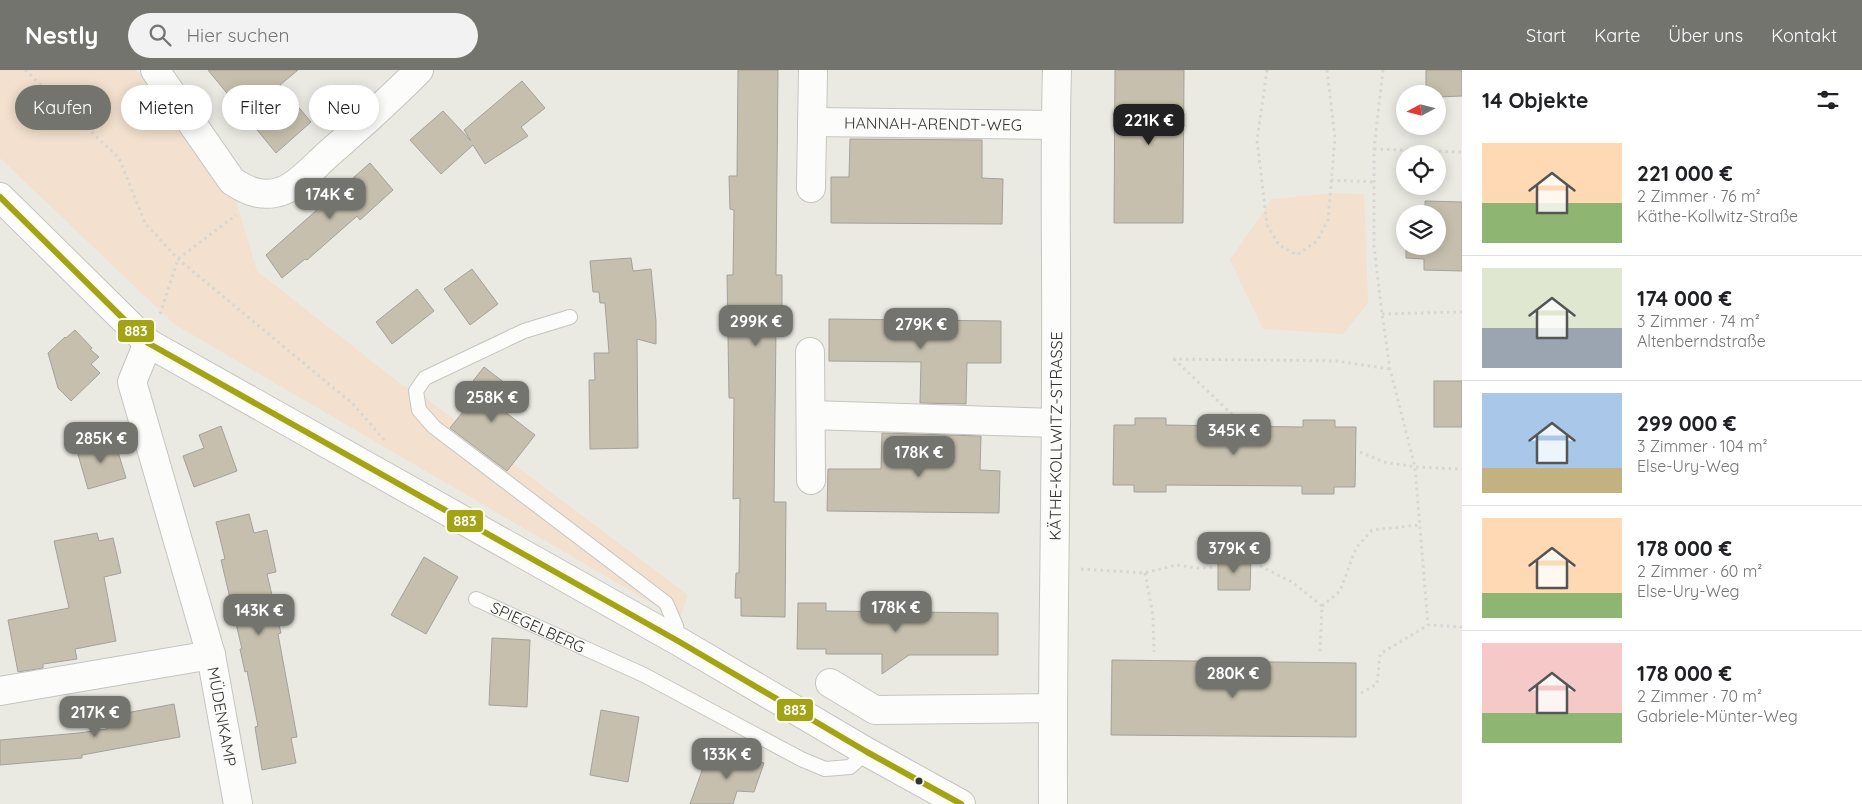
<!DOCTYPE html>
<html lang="de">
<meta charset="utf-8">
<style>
:root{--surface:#fff;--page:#f2f2f2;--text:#202124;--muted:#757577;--line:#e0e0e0;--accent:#73746e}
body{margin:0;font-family:Quicksand,sans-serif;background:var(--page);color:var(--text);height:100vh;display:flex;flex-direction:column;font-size:19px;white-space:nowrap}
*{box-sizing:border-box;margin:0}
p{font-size:16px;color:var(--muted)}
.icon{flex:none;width:28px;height:28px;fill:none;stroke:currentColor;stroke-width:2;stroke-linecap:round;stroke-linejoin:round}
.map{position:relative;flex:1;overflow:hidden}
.details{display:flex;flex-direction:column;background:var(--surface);width:400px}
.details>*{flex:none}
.top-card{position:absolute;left:15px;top:15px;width:475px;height:45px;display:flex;gap:10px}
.needle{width:32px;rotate:263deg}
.fabs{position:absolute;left:1396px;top:15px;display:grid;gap:10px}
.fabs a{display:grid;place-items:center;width:50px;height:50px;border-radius:50%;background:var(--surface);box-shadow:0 2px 12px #0003;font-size:25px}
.price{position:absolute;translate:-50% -42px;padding:0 11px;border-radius:10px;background:var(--accent);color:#fff;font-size:16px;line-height:32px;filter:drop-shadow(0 1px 2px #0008)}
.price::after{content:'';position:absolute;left:50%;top:30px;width:15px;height:11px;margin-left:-8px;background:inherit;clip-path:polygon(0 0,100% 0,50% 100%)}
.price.on{background:#222;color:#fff}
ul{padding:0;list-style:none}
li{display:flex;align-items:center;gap:15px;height:125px;padding:0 20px}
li+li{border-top:1px solid var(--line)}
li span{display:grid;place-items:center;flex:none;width:140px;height:100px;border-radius:0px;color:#555}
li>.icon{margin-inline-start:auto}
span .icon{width:60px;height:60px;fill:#fffc;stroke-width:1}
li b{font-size:21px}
h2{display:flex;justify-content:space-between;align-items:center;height:60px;padding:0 20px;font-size:21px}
.chip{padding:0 18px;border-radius:22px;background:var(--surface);box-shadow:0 2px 12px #0003;font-size:18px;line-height:45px}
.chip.on{background:var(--accent);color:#fff}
header{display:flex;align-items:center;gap:30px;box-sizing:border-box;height:70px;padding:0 25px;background:var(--accent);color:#fff}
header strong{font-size:24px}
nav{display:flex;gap:28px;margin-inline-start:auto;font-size:18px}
.search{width:350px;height:45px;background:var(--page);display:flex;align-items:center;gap:12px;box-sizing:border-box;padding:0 18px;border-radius:28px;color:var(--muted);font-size:19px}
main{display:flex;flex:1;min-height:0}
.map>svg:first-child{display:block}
</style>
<header>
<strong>Nestly</strong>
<div class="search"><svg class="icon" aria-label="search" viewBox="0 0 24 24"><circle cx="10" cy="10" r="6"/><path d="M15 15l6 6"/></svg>Hier suchen</div>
<nav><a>Start</a><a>Karte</a><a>Über uns</a><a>Kontakt</a></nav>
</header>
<main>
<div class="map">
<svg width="1462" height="734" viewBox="0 0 1462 734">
<rect width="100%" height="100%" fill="#eaeae3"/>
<g fill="#f3e0ce">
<polygon points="0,0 136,0 235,128 257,201 402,315 416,321 688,525 679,549 174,254 0,88"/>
<polygon points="1337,123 1364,124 1368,233 1343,264 1263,259 1230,190 1272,129"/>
</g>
<g fill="#c6bfad" stroke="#a2a19c">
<polygon points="208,0 298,0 280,15 311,52 276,83"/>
<polygon points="738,0 778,0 776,205 782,205 782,258 776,258 774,432 786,432 785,547 741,546 741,528 735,528 736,503 739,503 740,428 733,429 734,328 729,328 727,205 733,205 734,140 730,139 729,106 737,106"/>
<polygon points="1115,0 1184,0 1183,153 1114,153"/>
<polygon points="1426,0 1462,0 1462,26 1438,27 1438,24 1426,24"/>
<polygon points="522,11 545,38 521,57 528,66 485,94 473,75 441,104 410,70 443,41 471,71 464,60"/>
<polygon points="850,69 982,70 982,108 1003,109 1002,154 831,153 831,107 849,107"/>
<polygon points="370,93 393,120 360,150 357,146 307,190 305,189 282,208 266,185"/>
<polygon points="1425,131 1462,132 1462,201 1424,200 1424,189 1406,188 1406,176 1438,176 1438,144 1406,144 1425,143"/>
<polygon points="631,188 633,201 651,199 656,251 656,274 637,269 638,378 590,379 589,310 595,310 594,283 609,283 605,233 600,233 599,222 593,222 590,191"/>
<polygon points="472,199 498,234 470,255 444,219"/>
<polygon points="417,219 434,241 392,274 376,252"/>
<polygon points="829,249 1001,251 1001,293 967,293 966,334 920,333 921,292 829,291"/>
<polygon points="75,260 92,278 90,279 99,287 91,294 100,303 71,331 58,318 48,283 65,267 66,268"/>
<polygon points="484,297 510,317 496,335 535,365 507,401 450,358 478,323 469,316"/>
<rect x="1434" y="311" width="28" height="46"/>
<polygon points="1135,348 1166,348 1166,355 1228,356 1303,357 1303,350 1335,350 1335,357 1356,357 1355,417 1334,417 1334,424 1302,424 1302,416 1166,415 1166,422 1134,422 1134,415 1113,415 1114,355 1135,355"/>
<polygon points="221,356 237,401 194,417 183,386 204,378 199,365"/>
<polygon points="882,363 981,366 980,400 1000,401 999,443 827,441 828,399 881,399"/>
<polygon points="114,369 126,408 88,419 77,381"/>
<polygon points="249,444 254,463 267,460 276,502 267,504 281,563 278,564 297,667 291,668 296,693 262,700 255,657 258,656 247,601 245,602 240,579 242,579 221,490 225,489 216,452"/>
<polygon points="97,463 99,471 113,468 121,503 104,507 116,571 75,579 77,589 43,594 43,598 18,602 8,550 69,538 54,471"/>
<polygon points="424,487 458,507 426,564 391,545"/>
<polygon points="1218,487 1251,488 1250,520 1218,520"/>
<polygon points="798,533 826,533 826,541 998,543 998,585 909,585 882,604 882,584 826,584 826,579 797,579"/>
<polygon points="492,568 530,570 527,637 489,635"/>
<polygon points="1112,590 1356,593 1356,667 1111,665"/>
<polygon points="174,634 180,667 82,685 82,688 0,695 0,670 79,663 107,659 105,647"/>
<polygon points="601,640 639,647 628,712 590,705"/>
<polygon points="732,682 764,693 754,722 737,721 733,734 690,734 707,687 727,694"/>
</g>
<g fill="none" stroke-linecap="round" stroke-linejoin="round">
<defs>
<g id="lane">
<polyline points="570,247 524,261 425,308 416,321 419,340 434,357 666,533 676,556 678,571"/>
<path id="s1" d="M476,529L644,605L801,689L825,699L850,697L867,682"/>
</g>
<g id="street">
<path d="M155,0L232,111C247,121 263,128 282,121C297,116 314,97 326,86C358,58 390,30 419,0"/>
<path id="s2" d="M812,52L1055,55"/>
<polyline points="811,118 813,0"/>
<polyline points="0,127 148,273 678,571 867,682 961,734"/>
<path id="s3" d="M148,273L132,312L211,585L238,734"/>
<polyline points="810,282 811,410"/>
<polyline points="811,345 1056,353"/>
<polyline points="830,613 875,640 1053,638"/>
<polyline points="0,621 211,585"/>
<path id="s4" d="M1053,734C1052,590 1056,446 1056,303C1057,202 1054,101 1057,0"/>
</g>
</defs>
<use href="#lane" stroke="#c5c5c0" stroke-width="16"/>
<use href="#street" stroke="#c5c5c0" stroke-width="30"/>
<g stroke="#d6d7d5" stroke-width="3" stroke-dasharray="2.5 4" stroke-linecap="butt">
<polyline points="25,0 119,88 145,153 178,189 353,334 386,372"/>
<polyline points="1267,0 1257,70 1267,155 1279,175 1297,185 1317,171 1328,150 1335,68 1327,0"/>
<polyline points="1383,0 1374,79 1374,176 1382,244 1390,299 1415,397 1428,555"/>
<polyline points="1374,79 1462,82"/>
<polyline points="1331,110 1374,112"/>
<polyline points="160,244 178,189 236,145"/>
<polyline points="1382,244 1462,242"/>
<polyline points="1173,289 1336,291 1390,299"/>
<polyline points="1174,289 1240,352"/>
<polyline points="1360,382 1384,392 1415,397 1462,399"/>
<polyline points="1260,496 1292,512 1322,536 1320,583"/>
<polyline points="1081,499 1145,503 1176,495 1198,498 1216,497"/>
<polyline points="1145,503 1153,545 1154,582"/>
<polyline points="1322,536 1340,521 1356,478 1372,460 1419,455"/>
<polyline points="1361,623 1377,614 1380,584 1428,555 1462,557"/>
</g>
<use href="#lane" stroke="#fcfcfb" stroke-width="14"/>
<use href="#street" stroke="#fcfcfb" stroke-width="28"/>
<defs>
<polyline id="bus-1" points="0,127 148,273 678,571 867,682 961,734"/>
</defs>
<use href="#bus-1" stroke="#fafaed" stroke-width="10"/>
<use href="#bus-1" stroke="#a3a415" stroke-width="6"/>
</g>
<circle fill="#33342f" stroke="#fafaed" stroke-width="2" cx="919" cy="711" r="4.5"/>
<g text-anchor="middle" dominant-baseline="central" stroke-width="4" stroke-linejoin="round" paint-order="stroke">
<g font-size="16" fill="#33342f" stroke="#fafaed">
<text stroke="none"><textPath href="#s2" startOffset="121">HANNAH-ARENDT-WEG</textPath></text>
<text stroke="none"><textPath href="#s4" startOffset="368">KÄTHE-KOLLWITZ-STRASSE</textPath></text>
<text stroke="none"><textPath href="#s1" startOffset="68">SPIEGELBERG</textPath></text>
<text stroke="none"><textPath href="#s3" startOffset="389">MÜDENKAMP</textPath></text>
</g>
</g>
<g stroke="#fafaed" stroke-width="2">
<rect x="117" y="249" width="38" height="24" rx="5" fill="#a3a415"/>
<rect x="446" y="439" width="38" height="24" rx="5" fill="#a3a415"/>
<rect x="776" y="628" width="38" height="24" rx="5" fill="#a3a415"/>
</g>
<g font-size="14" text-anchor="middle" font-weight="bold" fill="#fff">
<text x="136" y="266">883</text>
<text x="465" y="456">883</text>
<text x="795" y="645">883</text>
</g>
</svg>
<div class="fabs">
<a><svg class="needle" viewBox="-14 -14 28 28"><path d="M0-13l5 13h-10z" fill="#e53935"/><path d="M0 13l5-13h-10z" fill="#757577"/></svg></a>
<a><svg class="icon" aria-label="locate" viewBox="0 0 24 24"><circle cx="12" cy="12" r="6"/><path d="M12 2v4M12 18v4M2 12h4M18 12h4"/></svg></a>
<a><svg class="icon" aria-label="layers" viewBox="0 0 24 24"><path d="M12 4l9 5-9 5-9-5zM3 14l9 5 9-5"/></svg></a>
</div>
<b class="price on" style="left:1149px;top:76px">221K €</b>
<b class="price" style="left:330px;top:150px">174K €</b>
<b class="price" style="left:756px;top:277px">299K €</b>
<b class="price" style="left:921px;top:280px">279K €</b>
<b class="price" style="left:492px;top:353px">258K €</b>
<b class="price" style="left:1234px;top:386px">345K €</b>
<b class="price" style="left:101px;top:394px">285K €</b>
<b class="price" style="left:919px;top:408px">178K €</b>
<b class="price" style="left:1234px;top:504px">379K €</b>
<b class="price" style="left:896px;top:563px">178K €</b>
<b class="price" style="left:259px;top:566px">143K €</b>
<b class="price" style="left:1233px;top:629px">280K €</b>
<b class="price" style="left:95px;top:668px">217K €</b>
<b class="price" style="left:727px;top:710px">133K €</b>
<div class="top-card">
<a class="chip on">Kaufen</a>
<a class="chip">Mieten</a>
<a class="chip">Filter</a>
<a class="chip">Neu</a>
</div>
</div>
<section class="details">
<h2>14 Objekte<svg class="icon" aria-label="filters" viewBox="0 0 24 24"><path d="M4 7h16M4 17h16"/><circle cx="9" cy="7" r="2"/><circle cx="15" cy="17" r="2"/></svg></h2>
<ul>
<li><span style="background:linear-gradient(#ffd9b3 60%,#8fb573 0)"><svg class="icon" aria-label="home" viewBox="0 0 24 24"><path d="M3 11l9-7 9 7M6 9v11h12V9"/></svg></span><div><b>221 000 €</b><p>2 Zimmer · 76 m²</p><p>Käthe-Kollwitz-Straße</p></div></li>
<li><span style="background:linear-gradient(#dfe7d0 60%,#9aa5b1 0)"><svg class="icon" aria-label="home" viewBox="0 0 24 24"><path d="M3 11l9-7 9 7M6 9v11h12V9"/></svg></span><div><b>174 000 €</b><p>3 Zimmer · 74 m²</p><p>Altenberndstraße</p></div></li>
<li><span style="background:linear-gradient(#a9c7e8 75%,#c2b280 0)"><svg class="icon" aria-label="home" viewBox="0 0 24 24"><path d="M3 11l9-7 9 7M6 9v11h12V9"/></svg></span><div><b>299 000 €</b><p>3 Zimmer · 104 m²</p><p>Else-Ury-Weg</p></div></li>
<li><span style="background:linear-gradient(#ffd9b3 75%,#8fb573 0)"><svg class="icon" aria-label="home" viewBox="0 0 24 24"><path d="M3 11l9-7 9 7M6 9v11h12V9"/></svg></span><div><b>178 000 €</b><p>2 Zimmer · 60 m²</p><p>Else-Ury-Weg</p></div></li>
<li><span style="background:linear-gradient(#f6c9c9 70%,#8fb573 0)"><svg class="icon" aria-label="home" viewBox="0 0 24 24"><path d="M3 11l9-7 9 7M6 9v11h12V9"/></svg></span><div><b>178 000 €</b><p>2 Zimmer · 70 m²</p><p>Gabriele-Münter-Weg</p></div></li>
</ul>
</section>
</main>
